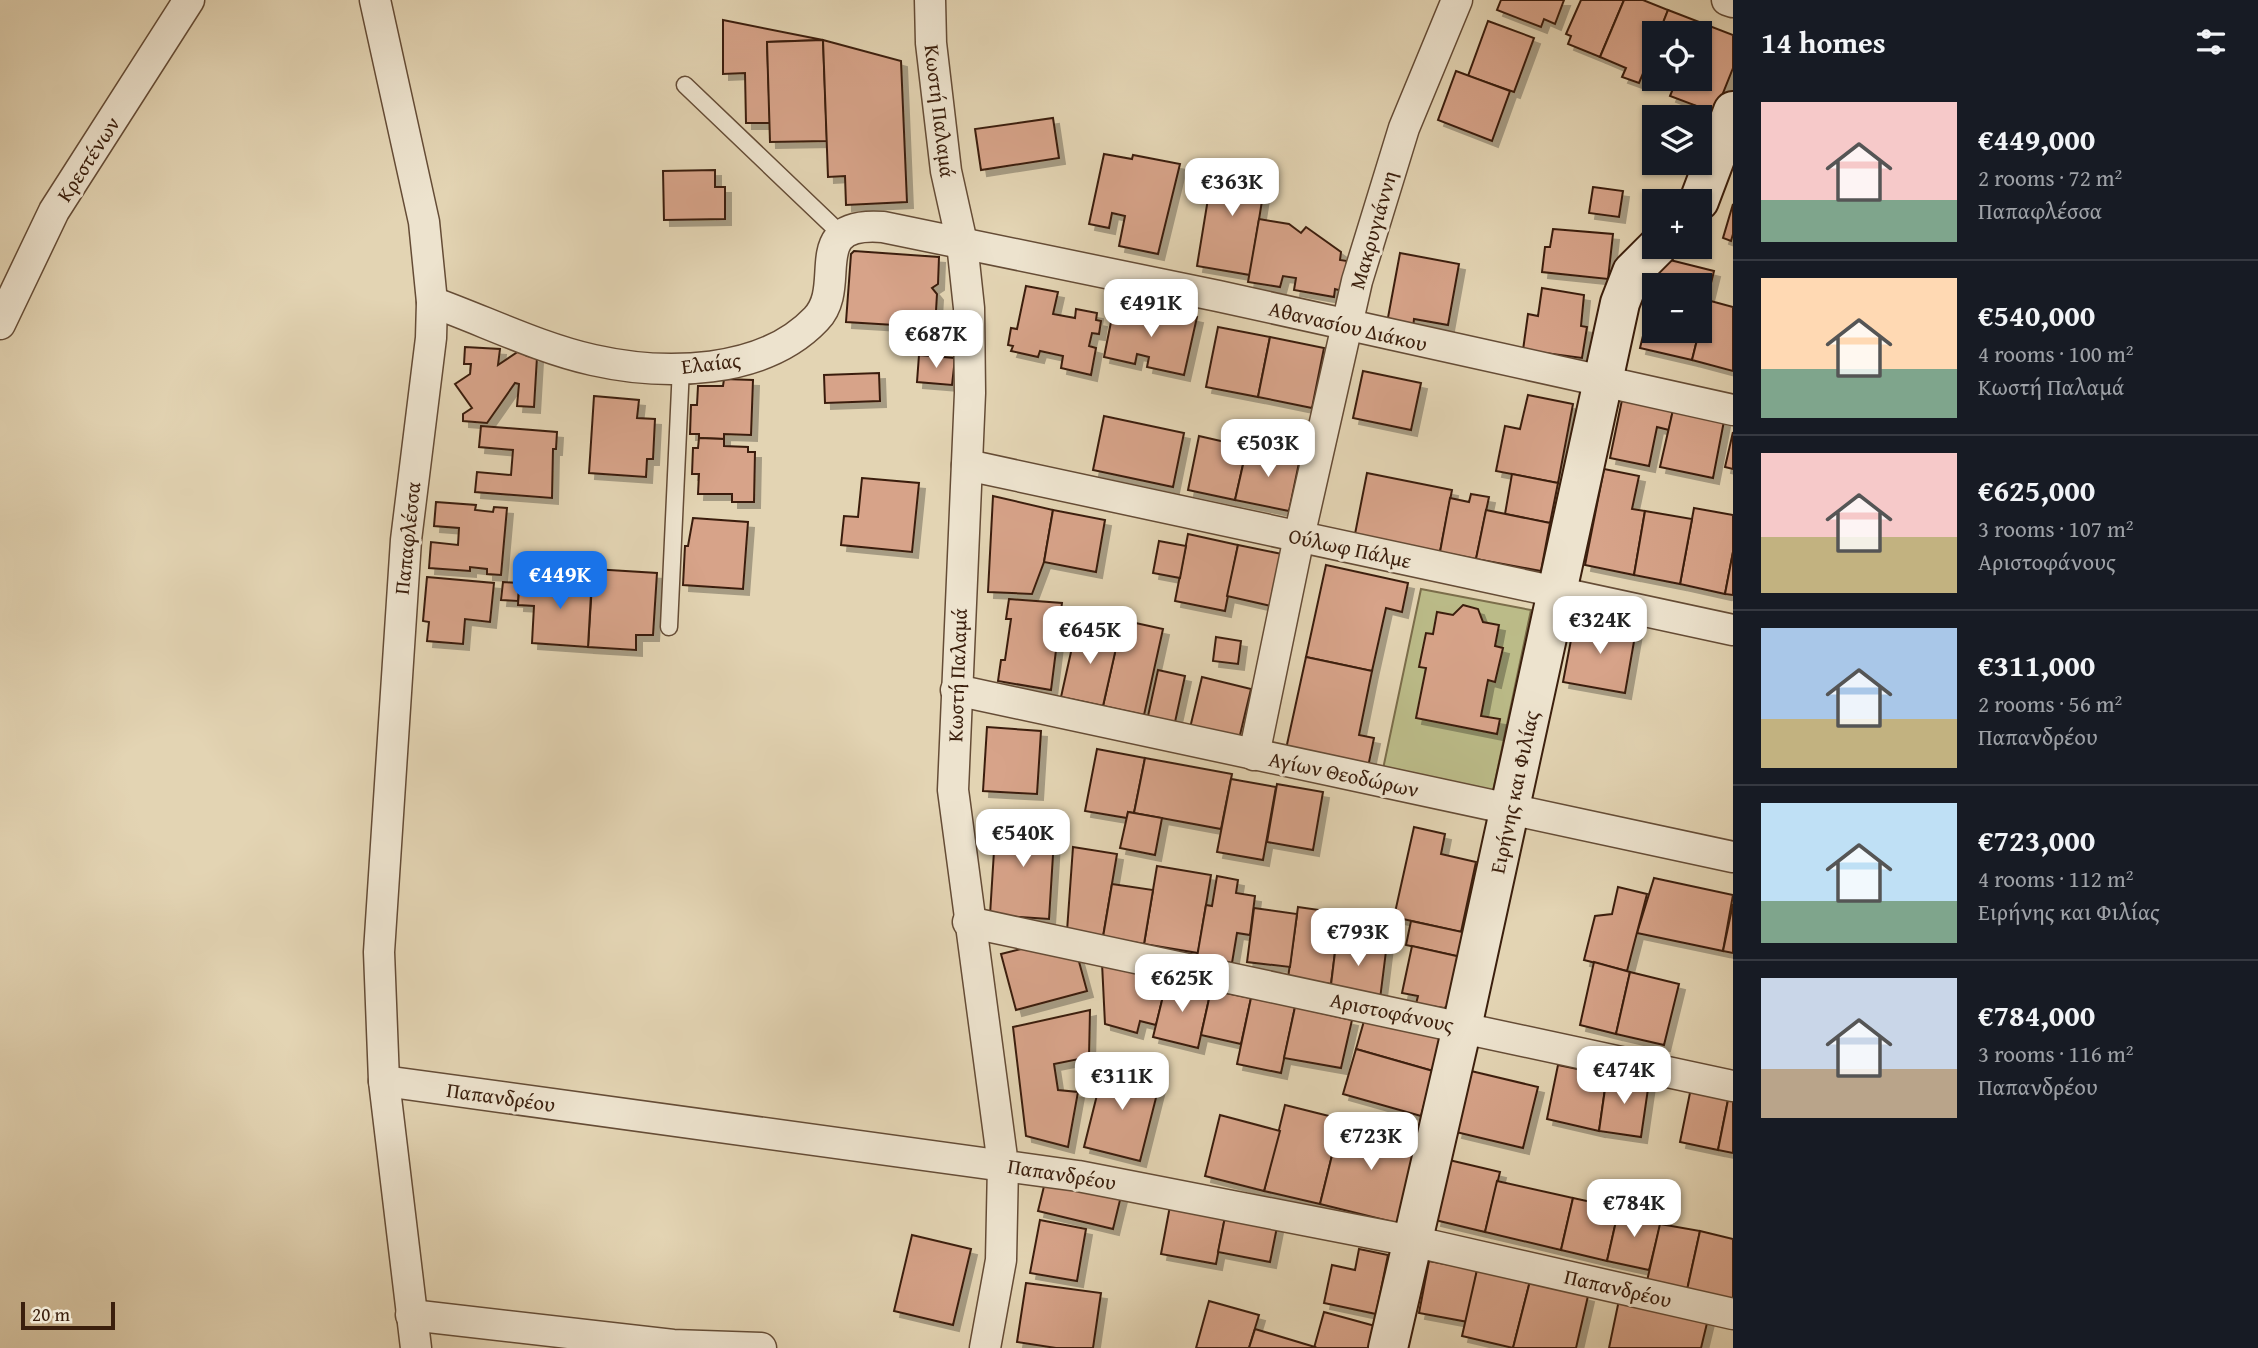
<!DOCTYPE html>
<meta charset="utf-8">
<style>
:root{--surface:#171b24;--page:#20242c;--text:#f1f3f6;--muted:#9ea1a6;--line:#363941;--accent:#1a73e8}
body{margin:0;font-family:"Gentium Book Plus",serif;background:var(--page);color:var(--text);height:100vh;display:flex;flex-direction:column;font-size:26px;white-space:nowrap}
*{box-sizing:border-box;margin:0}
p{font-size:23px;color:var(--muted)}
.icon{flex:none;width:38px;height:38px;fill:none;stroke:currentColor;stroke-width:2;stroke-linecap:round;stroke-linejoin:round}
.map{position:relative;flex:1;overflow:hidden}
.side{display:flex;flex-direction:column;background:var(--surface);width:525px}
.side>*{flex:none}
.fabs{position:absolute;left:1642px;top:21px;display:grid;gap:14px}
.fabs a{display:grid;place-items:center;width:70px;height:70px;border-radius:0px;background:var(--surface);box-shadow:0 2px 5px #0004;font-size:35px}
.scale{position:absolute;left:21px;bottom:18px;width:94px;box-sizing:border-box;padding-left:7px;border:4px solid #3b1f0d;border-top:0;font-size:19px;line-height:24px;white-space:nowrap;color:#3b1f0d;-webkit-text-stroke:5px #ede3ce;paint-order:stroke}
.price{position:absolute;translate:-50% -60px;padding:0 16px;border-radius:14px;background:#fff;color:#222;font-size:23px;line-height:46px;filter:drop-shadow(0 2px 4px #0008)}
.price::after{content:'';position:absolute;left:50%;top:42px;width:21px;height:16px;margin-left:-10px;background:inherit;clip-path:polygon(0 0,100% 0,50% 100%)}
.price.current{background:var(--accent);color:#fff}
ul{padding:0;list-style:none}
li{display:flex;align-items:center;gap:21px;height:175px;padding:0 28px}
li+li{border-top:2px solid var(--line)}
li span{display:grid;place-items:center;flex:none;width:196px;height:140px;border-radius:0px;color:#555}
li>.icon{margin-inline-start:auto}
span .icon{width:84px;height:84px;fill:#fffc;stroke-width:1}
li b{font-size:30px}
h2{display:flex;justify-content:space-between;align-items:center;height:84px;padding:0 28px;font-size:30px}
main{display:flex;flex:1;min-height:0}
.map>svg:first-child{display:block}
</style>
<main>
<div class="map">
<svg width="1733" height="1348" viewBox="0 0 1733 1348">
<defs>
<filter id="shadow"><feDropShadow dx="6" dy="6" stdDeviation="0" flood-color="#0004"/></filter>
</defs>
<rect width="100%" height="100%" fill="#e3d4b3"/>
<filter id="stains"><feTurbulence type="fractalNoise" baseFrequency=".00286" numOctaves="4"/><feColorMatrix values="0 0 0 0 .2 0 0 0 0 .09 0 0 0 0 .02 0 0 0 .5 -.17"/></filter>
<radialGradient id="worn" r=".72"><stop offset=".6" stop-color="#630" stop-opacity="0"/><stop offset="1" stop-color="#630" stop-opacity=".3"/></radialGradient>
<polygon fill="#bb8" stroke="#7b6d4a" stroke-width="2" points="1421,589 1531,610 1493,791 1383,769"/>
<g fill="#d7a389" stroke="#3b1f0d" stroke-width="2" filter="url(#shadow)">
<polygon points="1501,0 1564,0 1555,24 1544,19 1541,27 1497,10"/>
<polygon points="1581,0 1624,0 1600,57 1568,44 1571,36 1566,34"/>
<polygon points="1624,0 1643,0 1668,10 1659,33 1654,33 1654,47 1639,83 1622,77 1626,68 1600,57"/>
<polygon points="1668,10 1733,35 1733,68 1715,113 1670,96 1677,79 1699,79 1699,33 1659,33"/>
<polygon points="723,20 823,40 767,42 770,123 746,123 745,73 723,74"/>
<polygon points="1488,21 1534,38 1514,92 1468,76"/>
<polygon points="823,40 827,141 770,142 767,42"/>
<polygon points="823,40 901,61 907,202 846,205 845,176 828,177"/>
<polygon points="1456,71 1510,91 1492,141 1438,120"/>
<polygon points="1693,105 1715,113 1705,139 1699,137 1699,117 1688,117"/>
<polygon points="1053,118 1059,158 981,170 975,129"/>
<polygon points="1104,154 1132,159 1133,155 1180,164 1158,254 1119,246 1125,216 1112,213 1109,228 1089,224"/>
<polygon points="1214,162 1267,170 1250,275 1197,266"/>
<polygon points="715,170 715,187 725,187 725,219 664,220 663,171"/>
<polygon points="1593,187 1623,191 1619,217 1589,213"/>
<polygon points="1733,204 1733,234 1731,241 1723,238"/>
<polygon points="1259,219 1289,224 1301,233 1306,227 1341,252 1340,260 1347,261 1342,291 1335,289 1334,297 1294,290 1296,278 1283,276 1280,287 1248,282"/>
<polygon points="1553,229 1613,234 1608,279 1542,272 1545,247 1550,247"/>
<polygon points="854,251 939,257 938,284 932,288 937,294 936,311 928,314 927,327 846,322 851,254"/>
<polygon points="1400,253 1459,264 1448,325 1414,319 1413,328 1387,323"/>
<polygon points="1662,258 1714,271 1692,360 1640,348 1654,291 1654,331 1699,331 1699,285 1655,285"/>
<polygon points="1026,286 1058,292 1053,314 1075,318 1076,309 1097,313 1096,320 1101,321 1099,334 1092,333 1089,346 1096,348 1091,375 1061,368 1063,356 1040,351 1038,357 1011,351 1013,346 1008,345 1011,328 1017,329"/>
<polygon points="1542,288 1584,295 1581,326 1587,327 1582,358 1523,350 1528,314 1538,316"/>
<polygon points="1707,300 1733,307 1733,371 1692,360"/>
<polygon points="1114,307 1160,317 1162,310 1197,317 1184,375 1147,367 1149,357 1137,354 1135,364 1104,357"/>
<polygon points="1218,327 1270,337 1258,397 1206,387"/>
<polygon points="1270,337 1324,348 1312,408 1258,397"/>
<polygon points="465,347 500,349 498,365 519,351 527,356 537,357 534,407 517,406 519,384 515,383 487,423 463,421 463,414 472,408 455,384 470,374 471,364 464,364"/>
<polygon points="919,355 955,358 952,385 917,382"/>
<polygon points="1363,371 1421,383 1411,430 1353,418"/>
<polygon points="879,373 880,401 825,403 824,375"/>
<polygon points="724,379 753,380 751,435 724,434 724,439 699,438 699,434 690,434 691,405 697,405 698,386 723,386"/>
<polygon points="1528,395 1573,404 1558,483 1496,471 1505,426 1520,429"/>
<polygon points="594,396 639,400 637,418 655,419 653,459 647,459 646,477 589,473"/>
<polygon points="1622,400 1673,410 1669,430 1657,427 1649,466 1610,458"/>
<polygon points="1673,410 1724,421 1713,478 1660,467"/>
<polygon points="1104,416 1184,433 1173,487 1093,470"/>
<polygon points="481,426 557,432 556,449 553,449 552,498 475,492 477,472 511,475 513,450 479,447"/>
<polygon points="1733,432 1733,469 1725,467"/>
<polygon points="1199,436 1247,447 1235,500 1188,490"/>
<polygon points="699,438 724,439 724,446 748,447 748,452 755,452 754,502 732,502 732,494 698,494 699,474 692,474 693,448 698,448"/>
<polygon points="1247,447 1300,458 1289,511 1235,500"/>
<polygon points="1604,469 1639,476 1632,509 1645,511 1634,575 1585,565"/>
<polygon points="1367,473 1452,490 1440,552 1355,534"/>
<polygon points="1512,474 1558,483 1550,523 1505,514"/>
<polygon points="862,478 919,483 912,552 841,545 844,516 858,517"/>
<polygon points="1471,494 1489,497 1476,559 1440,552 1450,498 1469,502"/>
<polygon points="993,496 1053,510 1044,562 1032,594 988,592"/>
<polygon points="436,502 476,505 475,510 493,512 494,507 507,508 501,575 487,574 487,569 470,567 470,571 429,568 431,542 458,545 459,528 434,526"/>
<polygon points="1694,508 1733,515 1733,552 1725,594 1680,584"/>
<polygon points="1053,510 1105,520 1096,572 1044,562"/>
<polygon points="1486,510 1550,523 1541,571 1476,559"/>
<polygon points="1645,511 1692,519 1680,584 1634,575"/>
<polygon points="693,518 748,522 743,589 683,585 685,546 688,546"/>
<polygon points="1188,534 1238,545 1225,611 1175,601"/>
<polygon points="1159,541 1186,546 1180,578 1153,573"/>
<polygon points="1238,545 1282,554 1271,606 1227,596"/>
<polygon points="1733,552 1733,595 1725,594"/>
<polygon points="1326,565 1408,583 1402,612 1386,608 1372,671 1306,657"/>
<polygon points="593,569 657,573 653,635 636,635 636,650 588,647"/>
<polygon points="567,574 592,576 588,647 532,643 534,606 518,605 519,583 566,586"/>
<polygon points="427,577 494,583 490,622 465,619 463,644 427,641 429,622 423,621"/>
<polygon points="503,582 519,583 518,601 501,600"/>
<polygon points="1009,599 1062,603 1051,690 998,681 1001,660 1005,660 1011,619 1006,619"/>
<polygon points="1463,605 1478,609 1483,622 1499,625 1495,646 1503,648 1495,682 1488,680 1481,716 1500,719 1497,734 1416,718 1426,668 1419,667 1426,633 1433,634 1437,612 1453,615"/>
<polygon points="1575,619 1636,630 1625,693 1563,682"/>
<polygon points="1122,620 1163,629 1144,715 1103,706"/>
<polygon points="1077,625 1119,635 1103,706 1061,697"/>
<polygon points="1216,637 1241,641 1238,664 1213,661"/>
<polygon points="1306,657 1372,671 1359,735 1374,738 1368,767 1286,749"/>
<polygon points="1158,670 1185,676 1175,722 1148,716"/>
<polygon points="1202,677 1251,689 1239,739 1190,728"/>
<polygon points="987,727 1041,731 1037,794 983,791"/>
<polygon points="1097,749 1145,758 1134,813 1128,812 1127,818 1085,811"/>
<polygon points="1145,758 1232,774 1221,829 1134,813"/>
<polygon points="1231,779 1276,787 1263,860 1217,852"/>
<polygon points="1277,784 1323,792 1313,850 1267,842"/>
<polygon points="1128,812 1162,818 1155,855 1120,848"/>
<polygon points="996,819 1055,823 1049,919 990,915"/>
<polygon points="1414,827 1445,834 1441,854 1476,862 1461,932 1394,917"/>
<polygon points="1073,847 1117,854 1103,937 1067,931"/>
<polygon points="1157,866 1211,875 1198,953 1144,944"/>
<polygon points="1217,876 1238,880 1236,893 1255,896 1250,935 1237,933 1232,963 1197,957 1206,905 1212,906"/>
<polygon points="1654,878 1733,895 1723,951 1637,933"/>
<polygon points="1112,884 1153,890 1144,944 1103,937"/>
<polygon points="1618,887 1647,894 1627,971 1584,960 1595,916 1612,914"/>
<polygon points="1733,904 1733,953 1723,951"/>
<polygon points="1298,907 1340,913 1331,984 1288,978"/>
<polygon points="1254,908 1297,914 1290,967 1247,962"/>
<polygon points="1411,921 1467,933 1461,957 1406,945"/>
<polygon points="1337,936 1387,943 1380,999 1330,993"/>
<polygon points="1033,946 1078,958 1087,991 1016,1010 1001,954"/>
<polygon points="1412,946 1461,957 1449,1005 1444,1008 1416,1004 1418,996 1402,993"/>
<polygon points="1594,962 1630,972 1616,1034 1580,1025"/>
<polygon points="1102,963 1167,980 1156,1025 1140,1021 1137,1033 1105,1024"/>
<polygon points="1630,972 1679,984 1664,1045 1616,1034"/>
<polygon points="1167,980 1211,990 1198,1048 1153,1037"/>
<polygon points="1211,990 1251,998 1241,1044 1201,1035"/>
<polygon points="1251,998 1295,1007 1281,1073 1237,1064"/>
<polygon points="1295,1007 1352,1020 1341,1068 1284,1058"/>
<polygon points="1090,1010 1089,1057 1054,1064 1058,1090 1078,1092 1068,1147 1026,1136 1013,1027"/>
<polygon points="1366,1014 1443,1035 1433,1071 1356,1049"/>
<polygon points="1356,1049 1433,1071 1421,1116 1343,1094"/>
<polygon points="1105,1063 1161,1078 1140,1161 1084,1147"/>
<polygon points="1558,1065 1607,1075 1599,1131 1547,1119"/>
<polygon points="1471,1071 1538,1087 1523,1148 1456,1132"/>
<polygon points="1607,1075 1649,1082 1641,1137 1599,1131"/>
<polygon points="1691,1088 1729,1095 1718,1150 1680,1142"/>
<polygon points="1729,1095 1733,1096 1733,1153 1718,1150"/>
<polygon points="1285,1105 1341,1119 1320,1204 1264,1191"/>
<polygon points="1220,1115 1280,1131 1264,1191 1205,1176"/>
<polygon points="1341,1119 1421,1139 1401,1224 1320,1204"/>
<polygon points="1449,1160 1500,1172 1485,1232 1435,1220"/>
<polygon points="1046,1178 1121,1196 1113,1229 1038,1211"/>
<polygon points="1497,1181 1573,1198 1561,1250 1485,1232"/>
<polygon points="1573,1198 1619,1208 1607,1261 1561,1250"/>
<polygon points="1170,1206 1225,1217 1216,1264 1161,1254"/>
<polygon points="1619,1208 1662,1218 1649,1270 1607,1261"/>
<polygon points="1225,1217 1277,1227 1270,1262 1218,1252"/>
<polygon points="1040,1220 1086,1229 1077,1281 1030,1273"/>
<polygon points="1660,1224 1700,1231 1687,1290 1647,1281"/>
<polygon points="1700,1231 1733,1239 1733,1300 1687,1290"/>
<polygon points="912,1235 971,1249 953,1325 894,1311"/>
<polygon points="1359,1249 1388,1255 1376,1314 1324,1303 1332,1265 1355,1270"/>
<polygon points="1429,1261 1477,1270 1468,1322 1419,1313"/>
<polygon points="1477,1270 1530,1281 1513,1348 1462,1336"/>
<polygon points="1530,1281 1588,1296 1576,1348 1513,1348"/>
<polygon points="1026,1283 1101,1293 1093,1348 1056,1348 1017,1342"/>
<polygon points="1619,1300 1708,1319 1701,1348 1609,1348"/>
<polygon points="1209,1301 1259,1315 1249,1348 1196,1348"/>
<polygon points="1324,1312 1375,1326 1369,1348 1314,1348"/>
<polygon points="1255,1329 1315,1347 1314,1348 1249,1348"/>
</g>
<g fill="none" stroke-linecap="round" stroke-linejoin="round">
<defs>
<g id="lane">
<polyline points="685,85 842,235"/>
<polyline points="669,627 681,367"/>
</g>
<g id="street">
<polyline points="375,0 424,222 432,302 431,338 406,540 379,952 384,1081 416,1348"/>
<polyline points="930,0 931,43 946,171 962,243 969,308 970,393 953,790 1003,1165 1001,1260 985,1348"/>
<polyline points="1727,0 1733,2"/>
<path d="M432,302C485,321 539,348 593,360C664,376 763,375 816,319C849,285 802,221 883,227L1218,296L1733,410"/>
<polyline points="0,324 54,211 189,0"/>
<polyline points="967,465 1733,630"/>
<polyline points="956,690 1733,857"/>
<polyline points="1254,755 1299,537 1357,281 1404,128 1457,0"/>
<polyline points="968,922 1733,1086"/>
<polyline points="384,1081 1078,1176 1412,1241 1733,1314"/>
<polyline points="411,1315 673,1345 761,1348"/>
</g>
<g id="secondary">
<polyline points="1699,201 1733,111"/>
<polyline points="1388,1348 1462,1027 1620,303 1632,272 1657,247"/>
</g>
</defs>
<use href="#lane" stroke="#654c36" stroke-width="19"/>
<use href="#street" stroke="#654c36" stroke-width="33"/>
<use href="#secondary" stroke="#3b1f0d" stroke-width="42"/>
<use href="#lane" stroke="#ede3ce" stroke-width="16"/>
<use href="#street" stroke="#ede3ce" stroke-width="30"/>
<use href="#secondary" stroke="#ede3ce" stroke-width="38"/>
</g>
<g text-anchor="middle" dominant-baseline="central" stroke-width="6" stroke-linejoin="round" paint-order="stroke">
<g font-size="21" fill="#3b1f0d" stroke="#ede3ce">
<text transform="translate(940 111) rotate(83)">Κωστή Παλαμά</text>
<text transform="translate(88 159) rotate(-57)">Κρεστένων</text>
<text transform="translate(1373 230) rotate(-74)">Μακρυγιάννη</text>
<text transform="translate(1348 326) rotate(13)">Αθανασίου Διάκου</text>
<text transform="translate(711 363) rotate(-7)">Ελαίας</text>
<text transform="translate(407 538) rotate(-84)">Παπαφλέσσα</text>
<text transform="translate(1350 548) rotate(12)">Ούλωφ Πάλμε</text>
<text transform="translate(957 675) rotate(-88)">Κωστή Παλαμά</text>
<text transform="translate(1344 774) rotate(12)">Αγίων Θεοδώρων</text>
<text transform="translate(1514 792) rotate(-78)">Ειρήνης και Φιλίας</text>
<text transform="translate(1392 1012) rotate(12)">Αριστοφάνους</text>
<text transform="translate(501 1097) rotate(8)">Παπανδρέου</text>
<text transform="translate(1062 1174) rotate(9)">Παπανδρέου</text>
<text transform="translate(1618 1288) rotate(13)">Παπανδρέου</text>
</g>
</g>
<rect width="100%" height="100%" filter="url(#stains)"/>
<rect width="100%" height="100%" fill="url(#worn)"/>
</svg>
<div class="fabs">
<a><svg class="icon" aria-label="locate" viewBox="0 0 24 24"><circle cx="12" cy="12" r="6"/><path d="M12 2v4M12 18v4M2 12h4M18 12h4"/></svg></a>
<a><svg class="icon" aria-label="layers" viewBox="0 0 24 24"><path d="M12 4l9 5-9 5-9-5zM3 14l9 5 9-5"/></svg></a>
<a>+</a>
<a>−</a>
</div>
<div class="scale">20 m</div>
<b class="price" style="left:1232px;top:218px">€363K</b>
<b class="price" style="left:1151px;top:339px">€491K</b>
<b class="price" style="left:936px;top:370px">€687K</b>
<b class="price" style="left:1268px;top:479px">€503K</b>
<b class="price current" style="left:560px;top:611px">€449K</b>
<b class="price" style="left:1600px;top:656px">€324K</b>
<b class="price" style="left:1090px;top:666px">€645K</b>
<b class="price" style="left:1023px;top:869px">€540K</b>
<b class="price" style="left:1358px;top:968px">€793K</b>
<b class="price" style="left:1182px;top:1014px">€625K</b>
<b class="price" style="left:1624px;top:1106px">€474K</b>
<b class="price" style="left:1122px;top:1112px">€311K</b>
<b class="price" style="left:1371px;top:1172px">€723K</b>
<b class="price" style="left:1634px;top:1239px">€784K</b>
</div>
<section class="side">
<h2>14 homes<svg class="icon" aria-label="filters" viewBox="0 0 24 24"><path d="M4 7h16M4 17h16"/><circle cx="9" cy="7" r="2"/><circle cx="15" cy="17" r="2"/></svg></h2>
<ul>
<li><span style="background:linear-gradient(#f6c9c9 70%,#7fa58c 0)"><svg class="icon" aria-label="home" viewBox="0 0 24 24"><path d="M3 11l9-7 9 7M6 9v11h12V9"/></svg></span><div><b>€449,000</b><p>2 rooms · 72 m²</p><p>Παπαφλέσσα</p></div></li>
<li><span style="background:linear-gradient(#ffd9b3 65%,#7fa58c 0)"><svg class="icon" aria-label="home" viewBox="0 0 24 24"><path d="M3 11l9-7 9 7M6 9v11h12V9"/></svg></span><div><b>€540,000</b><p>4 rooms · 100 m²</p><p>Κωστή Παλαμά</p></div></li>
<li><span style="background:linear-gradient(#f6c9c9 60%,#c2b280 0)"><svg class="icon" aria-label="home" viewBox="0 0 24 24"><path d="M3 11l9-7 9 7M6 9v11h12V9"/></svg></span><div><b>€625,000</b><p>3 rooms · 107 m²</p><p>Αριστοφάνους</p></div></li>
<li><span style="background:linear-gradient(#a9c7e8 65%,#c2b280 0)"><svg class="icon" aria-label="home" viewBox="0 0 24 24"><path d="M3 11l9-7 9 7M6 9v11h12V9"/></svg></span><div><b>€311,000</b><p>2 rooms · 56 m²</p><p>Παπανδρέου</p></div></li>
<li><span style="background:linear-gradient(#bfe0f5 70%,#7fa58c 0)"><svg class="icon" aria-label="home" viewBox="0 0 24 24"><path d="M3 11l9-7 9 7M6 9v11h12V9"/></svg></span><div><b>€723,000</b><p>4 rooms · 112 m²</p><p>Ειρήνης και Φιλίας</p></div></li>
<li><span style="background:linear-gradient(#c9d6e8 65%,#b9a48a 0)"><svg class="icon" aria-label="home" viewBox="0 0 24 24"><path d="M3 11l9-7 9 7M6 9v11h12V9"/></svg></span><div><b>€784,000</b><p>3 rooms · 116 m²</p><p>Παπανδρέου</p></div></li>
</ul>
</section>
</main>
